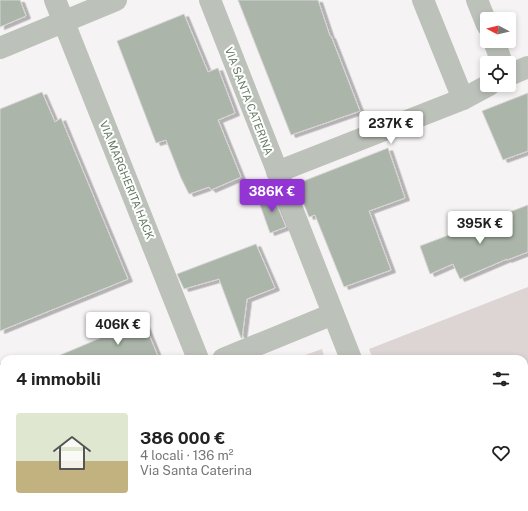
<!DOCTYPE html>
<html lang="it">
<meta charset="utf-8">
<style>
:root{--surface:#fff;--page:#f2f2f2;--text:#222;--muted:#767676;--accent:#9335d3}
body{margin:0;font-family:"Public Sans",sans-serif;background:var(--page);color:var(--text);height:100vh;display:flex;flex-direction:column;font-size:15px;white-space:nowrap}
*{box-sizing:border-box;margin:0}
p{font-size:13px;color:var(--muted)}
.icon{flex:none;width:22px;height:22px;fill:none;stroke:currentColor;stroke-width:2;stroke-linecap:round;stroke-linejoin:round}
.map{position:relative;flex:1;overflow:hidden}
.panel{position:absolute;left:0px;top:355px;width:528px;height:156px;display:flex;flex-direction:column;background:var(--surface);border-radius:12px 12px 0 0;box-shadow:0 2px 6px #0003}
.panel>*{flex:none}
.needle{width:26px;rotate:277deg}
.fabs{position:absolute;left:480px;top:12px;display:grid;gap:8px}
.fabs a{display:grid;place-items:center;width:36px;height:36px;border-radius:4px;background:var(--surface);box-shadow:0 2px 6px #0003;font-size:20px}
.price{position:absolute;translate:-50% -34px;padding:0 9px;border-radius:4px;background:#fff;color:#222;font-size:13px;line-height:26px;filter:drop-shadow(0 1px 2px #0008)}
.price::after{content:'';position:absolute;left:50%;top:24px;width:12px;height:9px;margin-left:-6px;background:inherit;clip-path:polygon(0 0,100% 0,50% 100%)}
.price.selected{background:var(--accent);color:#fff}
ul{padding:0;list-style:none}
li{display:flex;align-items:center;gap:12px;height:100px;padding:0 16px}
li span{display:grid;place-items:center;flex:none;width:112px;height:80px;border-radius:4px;color:#555}
li>.icon{margin-inline-start:auto}
span .icon{width:48px;height:48px;fill:#fffc;stroke-width:1}
li b{font-size:17px}
h2{display:flex;justify-content:space-between;align-items:center;height:48px;padding:0 16px;font-size:17px}
.map>svg:first-child{display:block}
</style>
<div class="map">
<svg width="528" height="511" viewBox="0 0 528 511">
<defs>
<filter id="shadow"><feDropShadow dx="4.5" dy="2.5" stdDeviation="0" flood-color="#0004"/></filter>
</defs>
<rect width="100%" height="100%" fill="#f6f3f4"/>
<g fill="#dcd5d4">
<polygon points="528,287 528,511 431,511 430,507 524,507 524,359 373,359 369,349"/>
<polygon points="322,349 325,359 294,359"/>
<polygon points="71,507 180,507 179,511 72,511"/>
<polygon points="332,507 393,507 394,511 331,511"/>
</g>
<g fill="#abb5a9" stroke="#d7d5d6" filter="url(#shadow)">
<polygon points="0,0 20,0 26,16 0,27"/>
<polygon points="238,0 318,0 330,36 331,36 360,111 291,135"/>
<polygon points="184,14 208,72 218,68 235,113 218,120 241,177 211,190 209,187 189,194 181,178 166,140 156,143 117,41"/>
<polygon points="42,92 55,122 61,118 128,279 0,331 0,109"/>
<polygon points="528,93 528,151 503,160 482,111"/>
<polygon points="388,148 405,198 369,211 391,270 344,287 315,215 309,217 296,184"/>
<polygon points="272,193 286,227 270,233 258,199"/>
<polygon points="528,205 528,252 507,260 507,259 460,279 453,264 430,274 420,246"/>
<polygon points="256,244 275,288 247,299 242,338 241,338 219,279 184,289 177,274"/>
<polygon points="143,320 159,359 51,359"/>
</g>
<g fill="none" stroke-linecap="round" stroke-linejoin="round">
<g stroke="#bcc2ba" stroke-width="22">
<polyline points="55,0 198,359"/>
<polyline points="210,0 351,359"/>
<polyline points="423,0 463,99"/>
<polyline points="477,0 487,25"/>
<polyline points="494,41 502,63"/>
<polyline points="0,48 116,0"/>
<polyline points="509,75 528,67"/>
<polyline points="277,172 463,99 489,85"/>
<polyline points="223,359 333,314"/>
<polyline points="0,374 4,384"/>
<polyline points="53,507 55,511"/>
<polyline points="409,507 410,511"/>
</g>
</g>
<g text-anchor="middle" dominant-baseline="central" stroke-width="4" stroke-linejoin="round" paint-order="stroke">
<g font-size="11" fill="#677b63" stroke="#fff">
<text transform="translate(249 101) rotate(69)">VIA SANTA CATERINA</text>
<text transform="translate(127 180) rotate(68)">VIA MARGHERITA HACK</text>
</g>
</g>
</svg>
<div class="fabs">
<a><svg class="needle" viewBox="-14 -14 28 28"><path d="M0-13l5 13h-10z" fill="#e53935"/><path d="M0 13l5-13h-10z" fill="#767676"/></svg></a>
<a><svg class="icon" aria-label="locate" viewBox="0 0 24 24"><circle cx="12" cy="12" r="6"/><path d="M12 2v4M12 18v4M2 12h4M18 12h4"/></svg></a>
</div>
<b class="price" style="left:391px;top:145px">237K €</b>
<b class="price selected" style="left:272px;top:213px">386K €</b>
<b class="price" style="left:480px;top:245px">395K €</b>
<b class="price" style="left:118px;top:346px">406K €</b>
<section class="panel">
<h2>4 immobili<svg class="icon" aria-label="filters" viewBox="0 0 24 24"><path d="M4 7h16M4 17h16"/><circle cx="9" cy="7" r="2"/><circle cx="15" cy="17" r="2"/></svg></h2>
<ul>
<li><span style="background:linear-gradient(#dfe7d0 60%,#c2b280 0)"><svg class="icon" aria-label="home" viewBox="0 0 24 24"><path d="M3 11l9-7 9 7M6 9v11h12V9"/></svg></span><div><b>386 000 €</b><p>4 locali · 136 m²</p><p>Via Santa Caterina</p></div><svg class="icon" aria-label="heart" viewBox="0 0 24 24"><path d="M12 20l-8-8c-3-5 5-10 8-4 3-6 11-1 8 4z"/></svg></li>
</ul>
</section>
</div>
